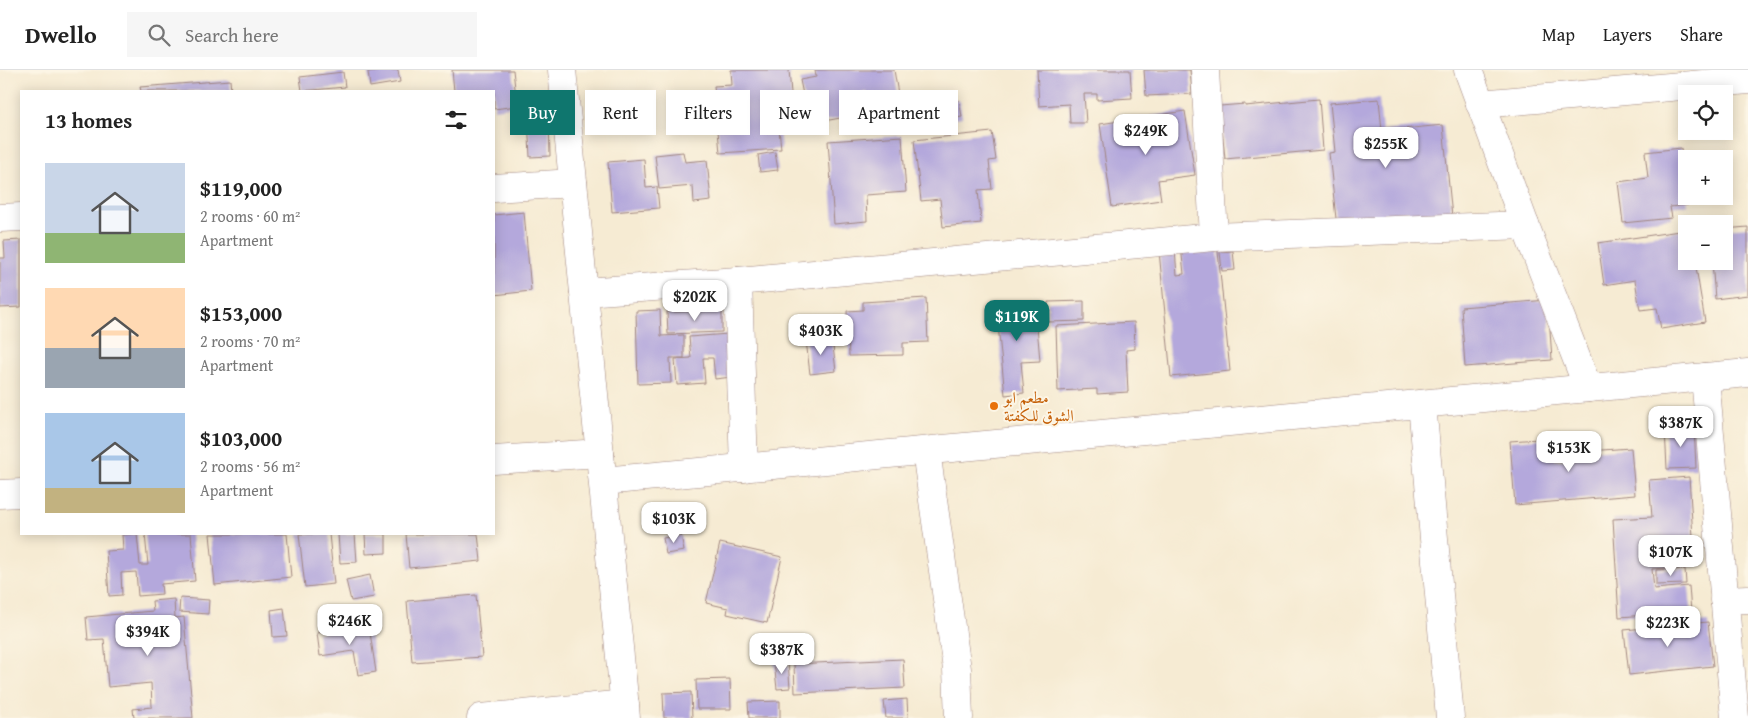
<!DOCTYPE html>
<meta charset="utf-8">
<style>
:root{--surface:#fff;--page:#f6f6f6;--text:#222;--muted:#767676;--line:#e0e0e0;--accent:#0f766e}
body{margin:0;font-family:"Gentium Book Plus",Amiri,serif;background:var(--page);color:var(--text);height:100vh;display:flex;flex-direction:column;font-size:19px;white-space:nowrap}
*{box-sizing:border-box;margin:0}
p{font-size:16px;color:var(--muted)}
.icon{flex:none;width:28px;height:28px;fill:none;stroke:currentColor;stroke-width:2;stroke-linecap:round;stroke-linejoin:round}
.map{position:relative;flex:1;overflow:hidden}
.sheet{position:absolute;left:20px;top:20px;width:475px;height:445px;display:flex;flex-direction:column;background:var(--surface);border-radius:0px;box-shadow:0 2px 12px #0003}
.sheet>*{flex:none}
.guide{position:absolute;left:510px;top:20px;width:475px;height:45px;display:flex;gap:10px}
.controls{position:absolute;left:1678px;top:15px;display:grid;gap:10px}
.controls a{display:grid;place-items:center;width:55px;height:55px;border-radius:0px;background:var(--surface);box-shadow:0 2px 12px #0003;font-size:25px}
.price{position:absolute;translate:-50% -42px;padding:0 11px;border-radius:10px;background:#fff;color:#222;font-size:16px;line-height:32px;filter:drop-shadow(0 1px 2px #0008)}
.price::after{content:'';position:absolute;left:50%;top:30px;width:15px;height:11px;margin-left:-8px;background:inherit;clip-path:polygon(0 0,100% 0,50% 100%)}
.price.on{background:var(--accent);color:#fff}
ul{padding:0;list-style:none}
li{display:flex;align-items:center;gap:15px;height:125px;padding:0 25px}
li span{display:grid;place-items:center;flex:none;width:140px;height:100px;border-radius:0px;color:#555}
li>.icon{margin-inline-start:auto}
span .icon{width:60px;height:60px;fill:#fffc;stroke-width:1}
li b{font-size:21px}
h2{display:flex;justify-content:space-between;align-items:center;height:60px;padding:0 25px;font-size:21px}
.tag{padding:0 18px;border-radius:0px;background:var(--surface);box-shadow:0 2px 12px #0003;font-size:18px;line-height:45px}
.tag.on{background:var(--accent);color:#fff}
header{display:flex;align-items:center;gap:30px;box-sizing:border-box;height:70px;padding:0 25px;background:var(--surface);border-bottom:1px solid var(--line)}
header strong{font-size:24px}
nav{display:flex;gap:28px;margin-inline-start:auto;font-size:18px}
.search{width:350px;height:45px;background:var(--page);display:flex;align-items:center;gap:12px;box-sizing:border-box;padding:0 18px;border-radius:0px;color:var(--muted);font-size:19px}
.map>svg:first-child{display:block}
</style>
<header>
<strong>Dwello</strong>
<div class="search"><svg class="icon" aria-label="search" viewBox="0 0 24 24"><circle cx="10" cy="10" r="6"/><path d="M15 15l6 6"/></svg>Search here</div>
<nav><a>Map</a><a>Layers</a><a>Share</a></nav>
</header>
<div class="map">
<svg width="1748" height="648" viewBox="0 0 1748 648">
<rect width="100%" height="100%" fill="#fcf5e5"/>
<filter id="ink" filterUnits="userSpaceOnUse"><feTurbulence type="fractalNoise" baseFrequency=".02" numOctaves="2"/><feDisplacementMap in="SourceGraphic" scale="10" xChannelSelector="R" yChannelSelector="G"/><feConvolveMatrix kernelMatrix="1 2 1 2 8 2 1 2 1" color-interpolation-filters="sRGB"/></filter>
<filter id="wash" filterUnits="userSpaceOnUse"><feTurbulence type="fractalNoise" baseFrequency=".0096" numOctaves="4" result="noise"/><feDisplacementMap in="SourceGraphic" scale="20" xChannelSelector="R" yChannelSelector="G"/><feGaussianBlur stdDeviation="1.12" result="paint"/><feColorMatrix in="noise" values="0 0 0 0 0 0 0 0 0 0 0 0 0 0 0 0 0 1.4 0 .05"/><feComposite in="paint" operator="in"/></filter>
<g filter="url(#wash)">
<rect width="100%" height="100%" fill="#f6ebd3"/>
<g id="blocks">
<g fill="#b4a8dc">
<polygon points="381,0 398,0 400,12 370,17 368,2"/>
<polygon points="452,0 513,0 517,36 494,39 494,21 454,21"/>
<polygon points="731,0 789,0 793,46 778,48 781,79 720,83 714,16 732,15"/>
<polygon points="815,0 894,0 899,30 870,36 867,22 857,24 861,44 809,54 800,10 816,7"/>
<polygon points="1037,0 1130,0 1132,28 1097,30 1097,24 1084,24 1086,53 1070,53 1069,34 1039,36"/>
<polygon points="1144,0 1190,0 1192,24 1146,26"/>
<polygon points="343,2 345,17 302,21 300,7"/>
<polygon points="230,10 231,21 141,21 140,17"/>
<polygon points="1319,29 1323,80 1225,89 1220,36 1245,34 1245,36"/>
<polygon points="1379,29 1382,61 1443,55 1452,147 1337,158 1329,83 1335,82 1330,33"/>
<polygon points="959,30 962,47 945,50 941,33"/>
<polygon points="1185,41 1195,105 1158,110 1161,130 1112,137 1100,54"/>
<polygon points="549,47 550,86 530,87 528,48"/>
<polygon points="992,62 996,90 989,91 992,119 978,120 981,153 943,157 940,129 921,131 914,70"/>
<polygon points="902,66 906,122 866,125 867,151 834,154 828,71"/>
<polygon points="1681,78 1688,135 1670,137 1672,148 1623,153 1618,112 1648,108 1645,82"/>
<polygon points="683,82 685,92 707,90 711,131 694,133 693,116 659,119 655,85"/>
<polygon points="775,82 778,100 760,102 758,85"/>
<polygon points="644,89 646,118 657,117 659,138 612,142 608,92"/>
<polygon points="524,142 531,221 494,225 494,145"/>
<polygon points="1748,157 1748,225 1715,229 1712,191 1724,191 1724,159"/>
<polygon points="1686,160 1686,191 1695,191 1705,252 1661,259 1657,238 1640,240 1635,210 1604,215 1598,173"/>
<polygon points="21,170 21,237 0,238 0,188 5,188 4,171"/>
<polygon points="1217,172 1230,301 1171,307 1159,181 1175,180 1177,205 1184,204 1181,176"/>
<polygon points="1233,181 1235,200 1222,201 1220,182"/>
<polygon points="926,228 928,272 903,273 903,285 849,286 847,241 863,240 863,232"/>
<polygon points="1548,230 1552,290 1465,297 1461,237"/>
<polygon points="1084,231 1084,251 1048,252 1048,232"/>
<polygon points="1035,232 1040,291 1021,292 1024,323 1005,325 996,235"/>
<polygon points="660,240 661,266 684,265 684,288 670,288 671,313 638,314 636,241"/>
<polygon points="722,240 722,262 668,264 667,242"/>
<polygon points="1134,252 1135,279 1126,280 1128,322 1097,324 1097,319 1058,321 1056,256"/>
<polygon points="728,264 732,307 715,309 713,288 703,288 705,313 677,315 675,289 691,288 689,267"/>
<polygon points="832,268 836,301 810,304 806,270"/>
<polygon points="1694,356 1696,398 1667,399 1665,358"/>
<polygon points="1553,368 1555,390 1574,389 1573,382 1631,378 1635,425 1515,435 1510,371"/>
<polygon points="1689,407 1695,496 1652,499 1654,519 1689,516 1691,542 1619,547 1613,449 1652,447 1649,410"/>
<polygon points="137,464 140,495 148,495 145,464 191,464 195,511 161,514 162,524 138,526 136,502 121,503 122,525 109,526 106,481 123,480 122,465"/>
<polygon points="210,464 287,464 291,507 215,515"/>
<polygon points="299,464 329,464 334,514 305,517"/>
<polygon points="338,464 355,464 357,492 340,493"/>
<polygon points="365,464 386,464 386,483 366,484"/>
<polygon points="406,464 478,464 481,491 409,498"/>
<polygon points="681,465 684,481 666,484 663,468"/>
<polygon points="720,473 782,487 767,553 727,544 728,538 706,533"/>
<polygon points="1685,499 1686,514 1656,515 1656,500"/>
<polygon points="370,505 374,527 351,531 346,510"/>
<polygon points="476,525 482,587 412,592 407,531"/>
<polygon points="180,528 209,530 208,544 179,542"/>
<polygon points="174,529 175,548 184,547 193,648 134,648 133,639 152,637 151,613 108,617 104,569 88,570 86,547 153,541 152,531"/>
<polygon points="284,538 287,566 273,567 271,540"/>
<polygon points="1708,552 1713,596 1629,605 1624,560"/>
<polygon points="369,556 376,602 358,605 354,581 320,586 317,563"/>
<polygon points="903,589 905,618 795,623 794,594"/>
<polygon points="788,591 790,618 777,619 774,592"/>
<polygon points="730,609 731,639 697,639 696,610"/>
<polygon points="691,622 692,648 664,648 663,623"/>
<polygon points="907,629 908,648 886,648 884,631"/>
<polygon points="780,631 780,648 749,648 748,632"/>
</g>
</g>
</g>
<g filter="url(#ink)">
<use href="#blocks" fill-opacity="0" stroke="#a0857f" stroke-width="1"/>
<g fill="none" stroke-linecap="round" stroke-linejoin="round">
<defs>
<g id="minor">
<polyline points="562,0 626,648"/>
<polyline points="1205,0 1214,167"/>
<polyline points="1468,0 1525,155 1588,318"/>
<polyline points="1480,34 1748,10"/>
<polyline points="494,118 573,113"/>
<polyline points="0,148 21,147"/>
<polyline points="738,211 744,398"/>
<polyline points="584,222 738,211 1214,167 1525,155"/>
<polyline points="1705,307 1735,648"/>
<polyline points="1422,334 1450,648"/>
<polyline points="926,381 957,599 959,648"/>
<polyline points="494,390 600,383"/>
<polyline points="603,411 1748,303"/>
<polyline points="0,424 21,423"/>
<polyline points="1724,530 1748,529"/>
<polyline points="481,648 625,634"/>
</g>
</defs>
<use href="#minor" stroke="#a0857f" stroke-width="29"/>
<use href="#minor" stroke="#fff" stroke-width="28"/>
</g>
</g>
<circle fill="#e8710a" stroke="#fcf5e5" stroke-width="2" cx="994" cy="336" r="5"/>
<g text-anchor="middle" dominant-baseline="central" stroke-width="4" stroke-linejoin="round" paint-order="stroke">
<g font-size="16" fill="#c56008" stroke="#fcf5e5" text-anchor="start">
<text x="1004" y="327">مطعم ابو<tspan x="1004" dy="18">الشوق للكفتة</tspan></text>
</g>
</g>
</svg>
<div class="controls">
<a><svg class="icon" aria-label="locate" viewBox="0 0 24 24"><circle cx="12" cy="12" r="6"/><path d="M12 2v4M12 18v4M2 12h4M18 12h4"/></svg></a>
<a>+</a>
<a>−</a>
</div>
<b class="price" style="left:1146px;top:86px">$249K</b>
<b class="price" style="left:1386px;top:99px">$255K</b>
<b class="price" style="left:695px;top:252px">$202K</b>
<b class="price on" style="left:1017px;top:272px">$119K</b>
<b class="price" style="left:821px;top:286px">$403K</b>
<b class="price" style="left:1681px;top:378px">$387K</b>
<b class="price" style="left:1569px;top:403px">$153K</b>
<b class="price" style="left:674px;top:474px">$103K</b>
<b class="price" style="left:1671px;top:507px">$107K</b>
<b class="price" style="left:350px;top:576px">$246K</b>
<b class="price" style="left:1668px;top:578px">$223K</b>
<b class="price" style="left:148px;top:587px">$394K</b>
<b class="price" style="left:782px;top:605px">$387K</b>
<div class="guide">
<a class="tag on">Buy</a>
<a class="tag">Rent</a>
<a class="tag">Filters</a>
<a class="tag">New</a>
<a class="tag">Apartment</a>
</div>
<section class="sheet">
<h2>13 homes<svg class="icon" aria-label="filters" viewBox="0 0 24 24"><path d="M4 7h16M4 17h16"/><circle cx="9" cy="7" r="2"/><circle cx="15" cy="17" r="2"/></svg></h2>
<ul>
<li><span style="background:linear-gradient(#c9d6e8 70%,#8fb573 0)"><svg class="icon" aria-label="home" viewBox="0 0 24 24"><path d="M3 11l9-7 9 7M6 9v11h12V9"/></svg></span><div><b>$119,000</b><p>2 rooms · 60 m²</p><p>Apartment</p></div></li>
<li><span style="background:linear-gradient(#ffd9b3 60%,#9aa5b1 0)"><svg class="icon" aria-label="home" viewBox="0 0 24 24"><path d="M3 11l9-7 9 7M6 9v11h12V9"/></svg></span><div><b>$153,000</b><p>2 rooms · 70 m²</p><p>Apartment</p></div></li>
<li><span style="background:linear-gradient(#a9c7e8 75%,#c2b280 0)"><svg class="icon" aria-label="home" viewBox="0 0 24 24"><path d="M3 11l9-7 9 7M6 9v11h12V9"/></svg></span><div><b>$103,000</b><p>2 rooms · 56 m²</p><p>Apartment</p></div></li>
</ul>
</section>
</div>
